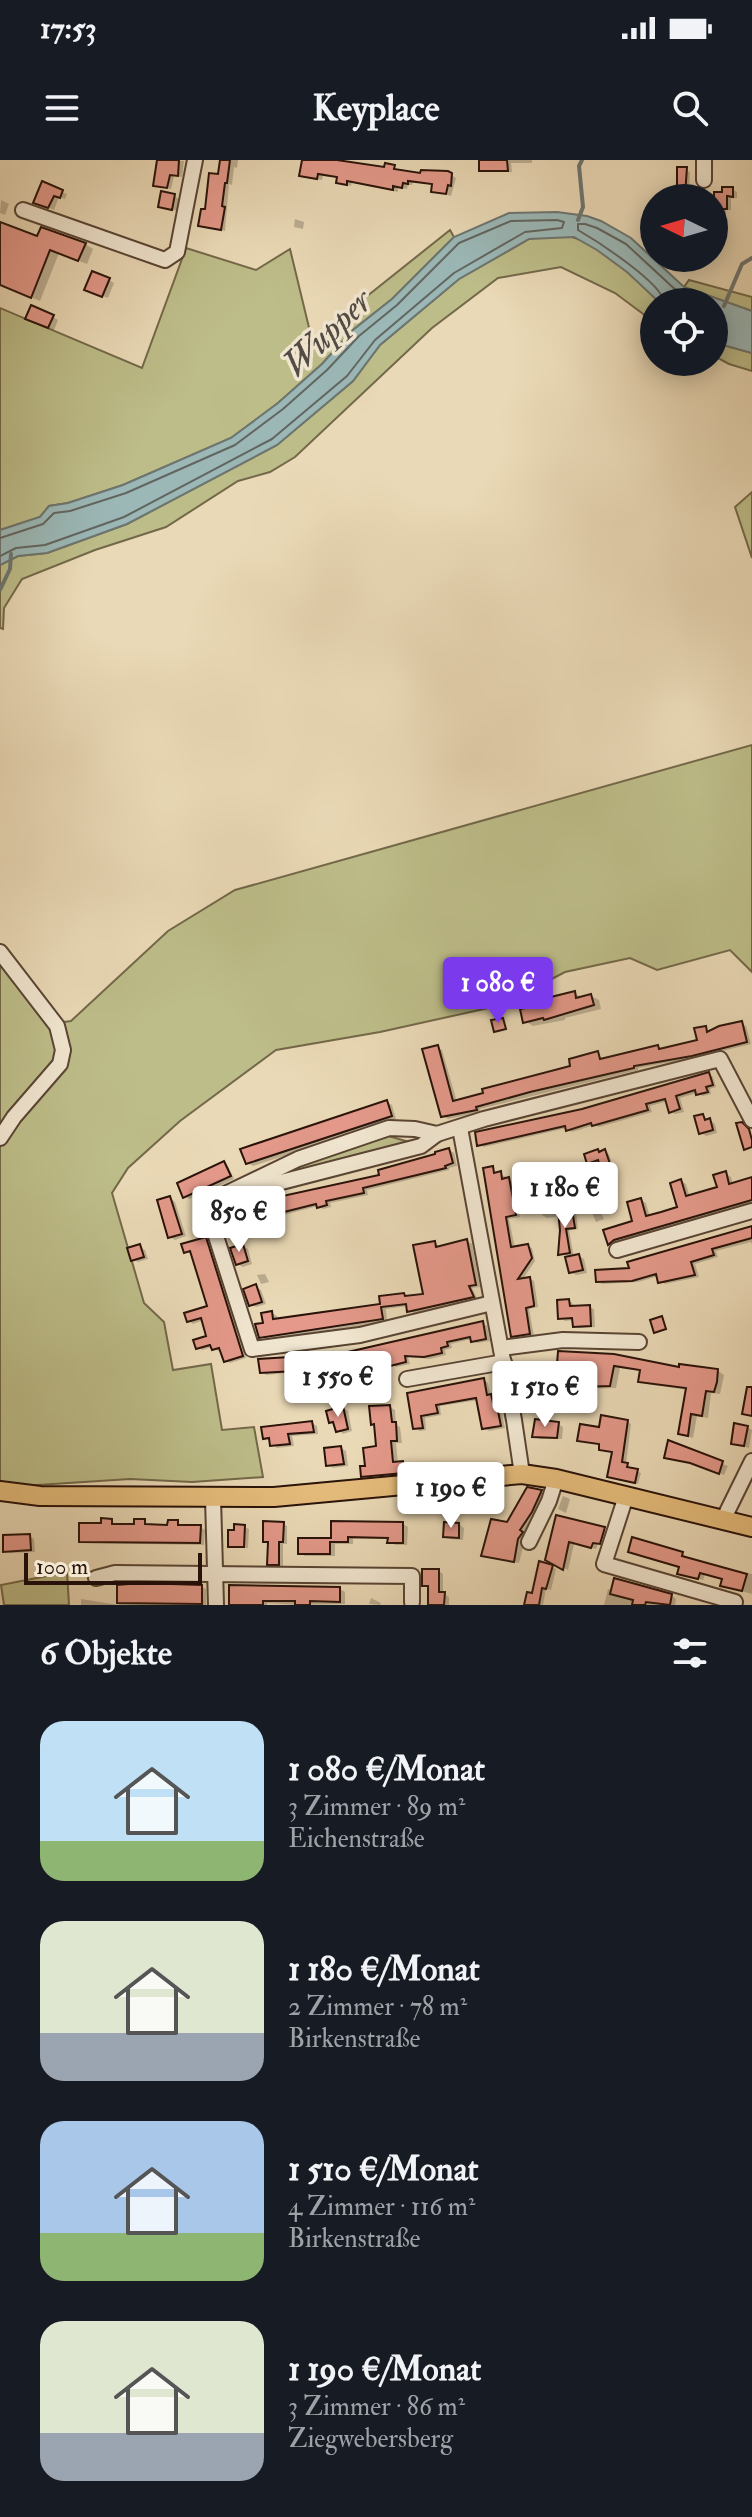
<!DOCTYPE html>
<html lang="de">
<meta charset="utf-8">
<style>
:root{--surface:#171b24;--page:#20242c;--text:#f1f3f6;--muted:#9ea1a6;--accent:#7c3aed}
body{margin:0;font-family:"IM FELL Double Pica",serif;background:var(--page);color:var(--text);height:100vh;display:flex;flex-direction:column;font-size:30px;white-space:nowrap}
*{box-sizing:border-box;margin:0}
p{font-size:26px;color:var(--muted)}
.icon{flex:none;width:44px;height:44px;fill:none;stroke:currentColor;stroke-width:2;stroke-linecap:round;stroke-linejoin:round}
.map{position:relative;height:1445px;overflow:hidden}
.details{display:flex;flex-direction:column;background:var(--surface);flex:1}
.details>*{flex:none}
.needle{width:52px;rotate:275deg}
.buttons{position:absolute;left:640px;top:24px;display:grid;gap:16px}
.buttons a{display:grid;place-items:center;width:88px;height:88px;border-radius:50%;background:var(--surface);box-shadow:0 4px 20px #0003;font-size:40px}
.scale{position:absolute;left:24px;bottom:20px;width:178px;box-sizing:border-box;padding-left:8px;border:4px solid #291209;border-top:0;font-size:22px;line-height:28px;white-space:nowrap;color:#291209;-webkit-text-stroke:6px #f1e6d0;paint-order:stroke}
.price{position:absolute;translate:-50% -68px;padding:0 18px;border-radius:8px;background:#fff;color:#222;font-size:26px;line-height:52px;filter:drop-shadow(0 2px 4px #0008)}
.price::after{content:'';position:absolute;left:50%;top:48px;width:24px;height:18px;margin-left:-12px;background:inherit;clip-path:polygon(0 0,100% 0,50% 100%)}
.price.selected{background:var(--accent);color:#fff}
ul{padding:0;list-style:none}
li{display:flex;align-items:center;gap:24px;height:200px;padding:0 40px}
li span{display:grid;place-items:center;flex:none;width:224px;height:160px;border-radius:24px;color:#555}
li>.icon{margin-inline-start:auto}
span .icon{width:96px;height:96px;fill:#fffc;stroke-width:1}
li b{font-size:34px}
h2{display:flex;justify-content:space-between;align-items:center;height:96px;padding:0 40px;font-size:34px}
.status{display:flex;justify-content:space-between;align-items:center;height:56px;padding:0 40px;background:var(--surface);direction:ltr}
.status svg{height:22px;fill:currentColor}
header{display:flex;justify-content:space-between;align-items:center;height:104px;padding:0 40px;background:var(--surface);font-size:36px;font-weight:700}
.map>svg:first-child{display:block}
</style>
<div class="status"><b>17:53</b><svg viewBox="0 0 49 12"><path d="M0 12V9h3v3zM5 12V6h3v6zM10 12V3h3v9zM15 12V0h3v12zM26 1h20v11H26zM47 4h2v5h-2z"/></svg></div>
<header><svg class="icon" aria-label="menu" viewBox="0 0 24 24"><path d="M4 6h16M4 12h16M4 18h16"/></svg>Keyplace<svg class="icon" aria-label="search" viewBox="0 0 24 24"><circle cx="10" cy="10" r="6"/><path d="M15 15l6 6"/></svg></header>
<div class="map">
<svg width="752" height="1445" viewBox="0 0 752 1445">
<rect width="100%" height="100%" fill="#ead9b6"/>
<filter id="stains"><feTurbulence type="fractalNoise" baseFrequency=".0025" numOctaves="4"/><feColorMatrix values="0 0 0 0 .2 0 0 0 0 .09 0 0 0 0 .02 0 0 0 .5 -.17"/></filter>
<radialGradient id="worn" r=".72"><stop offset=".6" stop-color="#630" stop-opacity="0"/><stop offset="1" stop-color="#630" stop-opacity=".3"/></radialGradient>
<g fill="#bdbd89" stroke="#736849" stroke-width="2">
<polygon points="450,70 454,77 392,139 353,170 322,204 278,243 231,278 123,325 68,343 49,346 40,357 0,370 0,148 142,208 186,88 256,110 290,89 312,180"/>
<path d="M547,76C555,76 564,75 572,77C602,85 638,121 659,142H654V162L615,133L561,107L498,118L432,168L295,297L270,312L238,321L166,367L95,390L22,419L4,448L3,469L0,468V405L18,396L47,393L127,364L277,285L353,221L380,185L459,119L529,79Z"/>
<polygon points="689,120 752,137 752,151 684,127"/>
<polygon points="714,180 723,185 752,193 752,211 729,204 714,196"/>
<polygon points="752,332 752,398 735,347"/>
<polygon points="752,585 752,812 730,790 657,810 630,798 565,812 502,845 380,872 276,890 180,961 128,1008 112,1033 144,1143 164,1162 173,1210 211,1204 222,1270 254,1267 263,1317 192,1322 130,1319 22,1326 0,1322 0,796 49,864 71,861 168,771 235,730"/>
<polygon points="385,975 416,984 271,1023 268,1017"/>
<polygon points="67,1412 69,1445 4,1445 1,1425"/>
</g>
<polygon fill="#9bb8b7" stroke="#6d7671" stroke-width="2" points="557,52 587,56 601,61 631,78 684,127 752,151 752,193 723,185 714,180 714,142 659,142 627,112 597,90 574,77 529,79 459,119 380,185 353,221 277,285 127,364 47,393 18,396 0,405 0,370 40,357 49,346 68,343 123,325 231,278 278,243 322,204 353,170 392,139 454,77 509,53"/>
<g fill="#0003">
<polygon points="159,0 184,1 182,17 174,16 171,29 155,25"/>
<polygon points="221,0 238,0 237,8 234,7 232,25 229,24 225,71 200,65 220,17"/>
<polygon points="304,0 328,0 371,9 394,7 399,12 451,15 456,18 451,36 433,31 434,25 413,22 412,25 408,25 407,29 398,28 398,32 352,22 351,26 338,22 339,18 323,16 322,20 307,18 302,15"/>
<polygon points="489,0 532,0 532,3 511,3 512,12 486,12 481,10"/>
<polygon points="679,9 690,12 689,34 724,34 732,29 737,32 737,38 731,38 731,50 726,50 726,55 714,56 714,38 677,38"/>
<polygon points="62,32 67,34 65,39 59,37 54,50 36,42"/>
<polygon points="174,36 179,39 177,51 160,46"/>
<polygon points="1,40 9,44 5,55 0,53"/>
<polygon points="295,59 304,62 303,69 294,67"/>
<polygon points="0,64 38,79 85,84 93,89 87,104 59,93 40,141 0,124"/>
<polygon points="649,64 654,64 654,74 649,71"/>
<polygon points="109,120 114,123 108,138 92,132"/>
<polygon points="53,157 58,160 54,170 32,161"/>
<polygon points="574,833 583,838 591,836 599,840 601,849 565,858 565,860 533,866 525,861"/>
<polygon points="741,863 746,866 751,884 698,897 638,908 638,910 480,949 481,952 448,959 443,956 437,887 442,890 457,942 573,907 598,894 604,901 658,887 662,890 700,881 705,868 710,871"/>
<polygon points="709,914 713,917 716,927 710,929 711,934 703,936 697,933 680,938 684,952 675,954 670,951 668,941 650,946 652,952 599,967 595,965 572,972 567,968 484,987 479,985 582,951"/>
<polygon points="387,942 392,945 396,959 253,1006 248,1003"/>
<polygon points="703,956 715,964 717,973 706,976 700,972"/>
<polygon points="449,990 454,993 457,1006 449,1008 449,1010 367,1030 368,1035 330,1043 331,1047 323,1049 318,1046 230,1069 225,1066 381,1016"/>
<polygon points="605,991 609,994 615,1012 608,1014 604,1012 601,1002 593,1005 589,1002"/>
<polygon points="224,1004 228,1006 234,1019 189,1039 185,1036"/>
<polygon points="492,1008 497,1014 505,1016 506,1020 513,1022 520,1057 509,1059 515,1088 528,1086 532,1088 535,1101 522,1120 530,1119 534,1121 538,1147 529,1149 534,1176 517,1178 513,1175"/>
<polygon points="726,1014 731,1017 733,1025 752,1019 752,1043 620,1082 614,1086 609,1084 635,1062 641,1040 646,1043 650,1057 680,1048 681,1021 686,1024 690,1037 719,1028"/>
<polygon points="170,1038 175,1042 186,1076 175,1080 170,1077"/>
<polygon points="550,1047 556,1053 572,1051 576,1053 578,1069 569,1070 574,1098 579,1096 584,1099 587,1113 576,1115 570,1112 567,1096 560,1094 560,1056 547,1058 542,1055 541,1048"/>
<polygon points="600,1051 604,1059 596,1062 592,1053"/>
<polygon points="752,1069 752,1085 751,1082 716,1091 718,1097 695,1104 699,1117 665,1124 660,1121 659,1116 638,1122 602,1124 598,1121"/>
<polygon points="205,1079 210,1081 246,1198 230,1203 226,1201 222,1190 218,1191 213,1187 202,1190 198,1187 209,1177 204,1160 193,1164 189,1161 209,1147 192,1094 185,1092"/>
<polygon points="467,1081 472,1084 480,1127 472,1128 478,1140 414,1153 409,1150 408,1146 386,1149 387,1162 380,1164 268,1180 262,1176 272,1153 277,1156 278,1161 383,1146 404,1135 409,1138 425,1135 435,1083 441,1088"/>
<polygon points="243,1086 248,1089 252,1104 243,1107 237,1104"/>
<polygon points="140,1087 145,1090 148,1099 138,1102 133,1099"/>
<polygon points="265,1114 269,1122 261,1124 257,1115"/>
<polygon points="256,1127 261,1130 266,1144 256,1147 250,1144"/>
<polygon points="569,1141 573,1144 574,1148 589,1147 594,1149 595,1167 579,1168 575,1166 574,1160 565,1161 560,1158"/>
<polygon points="482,1163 487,1166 490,1181 477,1183 471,1179 451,1184 452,1188 445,1190 446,1195 430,1199 408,1197 410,1204 396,1207 391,1201 358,1209 353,1206 309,1212 309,1216 302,1217 297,1212 266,1215 262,1212"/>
<polygon points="560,1193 680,1209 718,1211 724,1215 720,1234 711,1233 708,1258 697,1256 693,1278 686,1276 681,1273 688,1230 646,1224 640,1220 641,1211 620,1208 616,1228 586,1229 580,1225 580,1220 535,1221 528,1218 559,1206"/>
<polygon points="484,1220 488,1223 491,1236 496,1239 497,1249 501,1251 505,1268 489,1271 484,1268 479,1240 440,1246 441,1255 425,1258 426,1270 420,1271 415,1268 409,1235"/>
<polygon points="390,1247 395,1250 396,1265 400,1267 402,1283 396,1283 398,1304 408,1306 409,1315 368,1319 363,1316 378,1288 376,1266 372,1264"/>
<polygon points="343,1248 348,1251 352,1271 343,1274 331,1262"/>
<polygon points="627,1262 631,1264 626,1304 630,1309 641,1313 638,1324 610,1316 614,1292 601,1289 601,1285 580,1280 601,1269"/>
<polygon points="312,1263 317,1266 318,1274 292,1276 294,1286 277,1288 265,1277"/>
<polygon points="558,1264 563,1267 562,1279 540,1279 535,1276"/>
<polygon points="748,1268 752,1270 749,1288 733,1283"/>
<polygon points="670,1283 728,1306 724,1315 697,1305 666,1297"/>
<polygon points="341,1288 346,1291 348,1306 333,1308 328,1305"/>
<polygon points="528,1329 546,1334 536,1356 523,1374 526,1376 519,1403 483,1395 508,1364"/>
<polygon points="563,1336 570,1339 566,1353 558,1349"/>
<polygon points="558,1358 609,1372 605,1386 598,1384 596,1389 574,1384 568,1410 548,1399"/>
<polygon points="111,1361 116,1366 136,1366 145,1361 149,1366 169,1367 178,1362 182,1367 200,1367 205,1370 204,1385 85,1383 81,1380"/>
<polygon points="283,1364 287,1366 287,1384 283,1384 283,1406 274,1406 269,1403 270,1384 265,1381"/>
<polygon points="403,1364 408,1367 407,1385 395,1385 390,1379 353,1379 353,1384 335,1384 335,1396 305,1396 300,1393 332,1380"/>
<polygon points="459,1364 464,1368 463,1380 450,1379 445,1376"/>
<polygon points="244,1367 249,1369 248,1388 235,1388 230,1386"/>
<polygon points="29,1376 34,1379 35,1392 10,1393 5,1390"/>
<polygon points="635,1394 682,1394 686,1396 686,1400 702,1404 752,1414 752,1434 727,1427 724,1419 705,1414 703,1420 684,1415 681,1408"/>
<polygon points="552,1407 556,1409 551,1430 546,1429 543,1445 526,1445"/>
<polygon points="439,1411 443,1414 443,1433 449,1437 449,1445 430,1445 430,1428 424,1424"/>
<polygon points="615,1421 672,1436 676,1439 675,1445 604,1445 608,1429 613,1431"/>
<polygon points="119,1427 201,1427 206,1429 206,1445 81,1445 81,1439 119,1445"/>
<polygon points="340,1429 345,1432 345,1444 297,1445 267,1443 267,1445 231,1445"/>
<polygon points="371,1438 381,1443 380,1445 369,1444"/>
</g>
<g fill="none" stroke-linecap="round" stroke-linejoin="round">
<g stroke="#626560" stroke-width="2">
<path d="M664,142C662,123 597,81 578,70V64H585L597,68L626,84L679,133L706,142"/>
<polyline points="0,378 43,364 54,353 70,351 126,333 235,285 283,249 327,210 359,176 397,145 459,83 511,61 557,60 564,62 562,68 525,72 454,113 375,180 347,216 272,279 124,357 45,385 16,388 0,396"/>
</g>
<g stroke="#6d7671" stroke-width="4">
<polyline points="578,60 583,47 579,6 582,0"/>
<polyline points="724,146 742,104 752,98"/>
<polyline points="0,430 10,409 11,394"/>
</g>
</g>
<g fill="#e4998a" stroke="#291209" stroke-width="2">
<polygon points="157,0 179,0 178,16 170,15 167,28 153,26"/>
<polygon points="220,0 230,0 227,23 225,23 222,46 225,47 221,70 198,66 201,49 205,49 209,13 218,14"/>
<polygon points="302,0 337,0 384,7 385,3 395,5 394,9 420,13 421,10 448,11 452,13 451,26 448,25 446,34 431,32 432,24 408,21 408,24 403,23 402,28 393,26 393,30 347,21 347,25 336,23 337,17 318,14 317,19 299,16"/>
<polygon points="479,0 507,0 508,11 479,11"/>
<polygon points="677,7 687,7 685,36 677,35"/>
<polygon points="42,21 63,30 60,38 54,36 48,48 33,43"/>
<polygon points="722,27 733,27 733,37 727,36 727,49 714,49 714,32 722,32"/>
<polygon points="161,31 175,34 172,50 158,47"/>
<polygon points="0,62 37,76 41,67 86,83 78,101 50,90 31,138 0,125"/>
<polygon points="92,111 110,118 102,137 84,130"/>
<polygon points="31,145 54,155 48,168 25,159"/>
<polygon points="575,831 576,838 591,834 594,845 544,860 543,858 523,863 520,849 531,847 539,840"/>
<polygon points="503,858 506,869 494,872 491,860"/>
<polygon points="742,861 747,882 692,896 634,906 634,908 530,932 476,947 477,950 441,957 422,889 438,885 453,941 483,933 482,929 570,906 569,899 598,891 600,899 658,885 659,889 697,880 694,868 706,866 707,872 719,866"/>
<polygon points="709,912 713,925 706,927 708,932 696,935 695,930 676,936 680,949 669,953 665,939 646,944 648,950 592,966 591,963 566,971 565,966 477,986 475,972 582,949"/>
<polygon points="387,940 392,956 246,1004 240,989"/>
<polygon points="703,954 705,960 710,958 713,970 699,974 694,956"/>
<polygon points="742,962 749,969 752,980 752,987 744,990 736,963"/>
<polygon points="449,988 453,1003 445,1006 446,1008 363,1028 364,1033 326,1041 327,1045 317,1048 316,1044 224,1067 220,1055 224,1054 223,1049 379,1015 378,1010 435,994 435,992"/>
<polygon points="598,989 599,992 605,989 612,1010 602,1013 598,1000 587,1004 584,994"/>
<polygon points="224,1001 231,1016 183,1038 177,1023"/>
<polygon points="493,1006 494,1013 501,1011 502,1019 509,1017 516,1055 506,1057 511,1087 528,1084 532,1098 518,1119 530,1117 534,1144 534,1146 526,1148 530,1174 511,1177 483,1008"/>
<polygon points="726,1011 729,1024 752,1017 752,1040 614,1080 608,1085 603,1070 632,1061 627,1042 641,1038 646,1056 661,1052 677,1047 670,1023 681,1019 686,1036 717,1027 713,1015"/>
<polygon points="170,1036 182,1074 168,1078 157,1040"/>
<polygon points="572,1049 575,1068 566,1069 570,1093 558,1095 560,1070 558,1051"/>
<polygon points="752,1066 752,1078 712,1089 714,1095 691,1102 695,1115 658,1123 656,1114 632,1121 596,1122 595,1110 629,1108 627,1102"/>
<polygon points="206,1077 243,1196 224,1202 219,1188 212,1190 210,1185 196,1189 193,1180 206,1176 201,1158 187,1162 184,1153 207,1146 190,1091 184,1093 181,1084"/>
<polygon points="467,1079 476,1125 469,1126 474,1137 407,1152 406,1144 381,1147 383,1159 259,1178 255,1164 263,1163 261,1153 272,1151 273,1159 380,1144 379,1136 404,1133 405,1136 423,1134 413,1085 435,1081 436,1087"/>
<polygon points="140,1084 144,1097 131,1101 127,1088"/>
<polygon points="243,1084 248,1101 236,1105 230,1088"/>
<polygon points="579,1094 583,1110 569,1113 565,1097"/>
<polygon points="256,1124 262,1142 249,1146 243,1129"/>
<polygon points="569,1139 570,1146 590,1145 591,1166 573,1167 572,1158 558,1159 557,1140"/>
<polygon points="662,1156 666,1169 654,1173 650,1160"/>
<polygon points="483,1161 486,1179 471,1182 470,1177 447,1182 448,1186 441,1188 442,1193 424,1197 405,1196 406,1202 390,1206 388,1198 351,1207 351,1204 305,1210 305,1214 295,1216 295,1211 260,1213 258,1199 339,1194"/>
<polygon points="558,1191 614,1194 679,1207 679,1204 718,1209 717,1222 714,1232 706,1231 702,1256 691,1254 688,1276 678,1274 686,1228 638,1222 640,1210 614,1206 610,1226 578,1227 579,1217 527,1219 524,1206 539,1203 557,1204"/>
<polygon points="484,1218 487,1235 491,1234 494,1247 497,1246 501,1266 482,1269 476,1238 436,1245 438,1253 421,1256 423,1268 413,1269 407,1233"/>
<polygon points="747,1227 752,1227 752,1256 742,1254"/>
<polygon points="390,1245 392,1262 396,1262 397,1281 391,1281 393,1302 403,1301 404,1313 361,1317 360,1306 365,1306 363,1288 376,1286 374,1264 371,1265 369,1246"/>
<polygon points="343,1246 348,1269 336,1272 333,1262 329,1263 326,1251"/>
<polygon points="601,1255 628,1260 622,1302 628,1303 627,1307 638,1309 635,1323 607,1317 612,1292 599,1290 599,1284 577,1281 580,1264 599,1267"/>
<polygon points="535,1259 559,1262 557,1278 532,1277"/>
<polygon points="312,1261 314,1272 288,1274 290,1284 270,1286 269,1278 263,1279 261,1267"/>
<polygon points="734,1263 748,1266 744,1286 731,1284"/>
<polygon points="668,1280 723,1301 719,1314 690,1303 664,1298"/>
<polygon points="341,1286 344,1304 326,1306 324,1288"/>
<polygon points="527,1327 542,1330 532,1352 520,1370 523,1372 518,1379 514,1402 481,1396 491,1359 507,1362"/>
<polygon points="556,1355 605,1367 600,1384 593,1383 591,1388 569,1382 563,1410 545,1400"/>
<polygon points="101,1358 112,1359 112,1364 134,1364 134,1359 145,1359 145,1364 167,1365 168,1360 178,1360 178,1365 201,1365 200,1383 79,1382 79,1363 101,1363"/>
<polygon points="263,1361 284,1362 283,1382 279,1382 279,1405 267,1405 268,1382 263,1382"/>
<polygon points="331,1361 403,1362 403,1383 387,1383 388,1378 348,1377 348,1382 330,1382 330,1394 298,1394 298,1378 331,1378"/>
<polygon points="444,1362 459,1363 459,1378 443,1377"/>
<polygon points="234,1364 245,1365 244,1387 228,1387 228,1370 234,1370"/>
<polygon points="30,1374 31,1390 3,1392 3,1375"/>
<polygon points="632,1377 683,1392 682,1396 747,1414 742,1431 720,1426 722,1419 700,1413 698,1419 677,1414 679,1407 628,1392"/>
<polygon points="539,1401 553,1405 546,1429 542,1428 539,1445 524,1445 527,1432 532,1433"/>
<polygon points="422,1409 439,1409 439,1432 445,1432 444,1445 428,1445 428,1426 422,1426"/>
<polygon points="614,1418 672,1434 670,1445 646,1442 645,1445 632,1445 633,1440 610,1434"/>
<polygon points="140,1423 202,1425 202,1444 117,1443 117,1425"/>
<polygon points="229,1425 340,1427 340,1442 310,1441 310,1445 295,1445 295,1441 263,1441 263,1445 229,1445"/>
</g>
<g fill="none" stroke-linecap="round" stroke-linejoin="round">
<defs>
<g id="minor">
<polyline points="704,20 704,0"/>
<polyline points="23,50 165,100 177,92 195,0"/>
<polyline points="0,792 57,866 63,890 60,904 14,957 0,978"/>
<polyline points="460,968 514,1260 522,1314"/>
<polyline points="235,1034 421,986 437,974"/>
<polyline points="617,1090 752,1051"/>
<polyline points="492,1143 360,1175 252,1189 207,1048 209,1042 221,1036 298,999 389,968 415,969 437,974 484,959 720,899 752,960"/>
<polyline points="501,1188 563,1180 639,1182"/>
<polyline points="407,1219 504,1202"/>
<polyline points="626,1336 604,1404 735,1442"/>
<polyline points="213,1338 216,1445"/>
<polyline points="723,1360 752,1301"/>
<polyline points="529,1382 549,1341 556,1319"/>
<polyline points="96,1418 115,1413 412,1416 412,1442"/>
</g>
<polyline id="major" points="0,1331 40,1336 274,1337 522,1314 556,1319 752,1367"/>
</defs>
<use href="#minor" stroke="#594434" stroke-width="18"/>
<use href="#major" stroke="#291209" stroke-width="22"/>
<use href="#minor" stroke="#f1e6d0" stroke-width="14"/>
<use href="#major" stroke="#e5bc7b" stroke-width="18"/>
</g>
<g text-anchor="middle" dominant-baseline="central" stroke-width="7" stroke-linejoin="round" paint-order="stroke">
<g font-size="36" font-style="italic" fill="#514c46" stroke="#f1e6d0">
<text transform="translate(327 173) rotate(-44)">Wupper</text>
</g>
</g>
<rect width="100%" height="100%" filter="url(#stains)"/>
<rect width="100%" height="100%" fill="url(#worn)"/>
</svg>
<div class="buttons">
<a><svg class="needle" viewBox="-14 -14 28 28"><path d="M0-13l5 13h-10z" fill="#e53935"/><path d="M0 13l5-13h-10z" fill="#9ea1a6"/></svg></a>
<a><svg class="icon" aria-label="locate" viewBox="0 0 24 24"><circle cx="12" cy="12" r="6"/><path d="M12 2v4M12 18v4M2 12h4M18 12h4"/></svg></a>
</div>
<div class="scale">100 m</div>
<b class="price selected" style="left:498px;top:865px">1 080 €</b>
<b class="price" style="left:565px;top:1070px">1 180 €</b>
<b class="price" style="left:239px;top:1094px">850 €</b>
<b class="price" style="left:338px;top:1259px">1 550 €</b>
<b class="price" style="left:545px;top:1269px">1 510 €</b>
<b class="price" style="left:451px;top:1370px">1 190 €</b>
</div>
<section class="details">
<h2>6 Objekte<svg class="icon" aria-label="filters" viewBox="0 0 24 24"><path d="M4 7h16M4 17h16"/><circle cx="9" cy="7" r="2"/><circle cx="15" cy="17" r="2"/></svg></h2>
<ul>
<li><span style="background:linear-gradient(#bfe0f5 75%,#8fb573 0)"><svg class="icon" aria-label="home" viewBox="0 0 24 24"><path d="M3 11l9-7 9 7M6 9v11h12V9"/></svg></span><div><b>1 080 €/Monat</b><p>3 Zimmer · 89 m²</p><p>Eichenstraße</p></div></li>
<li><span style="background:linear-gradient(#dfe7d0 70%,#9aa5b1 0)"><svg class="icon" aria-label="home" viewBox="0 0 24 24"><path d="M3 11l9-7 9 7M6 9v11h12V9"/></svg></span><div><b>1 180 €/Monat</b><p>2 Zimmer · 78 m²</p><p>Birkenstraße</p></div></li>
<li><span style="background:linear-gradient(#a9c7e8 70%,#8fb573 0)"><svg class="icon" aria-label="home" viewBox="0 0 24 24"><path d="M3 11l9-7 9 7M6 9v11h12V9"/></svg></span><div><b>1 510 €/Monat</b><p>4 Zimmer · 116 m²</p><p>Birkenstraße</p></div></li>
<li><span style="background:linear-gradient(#dfe7d0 70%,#9aa5b1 0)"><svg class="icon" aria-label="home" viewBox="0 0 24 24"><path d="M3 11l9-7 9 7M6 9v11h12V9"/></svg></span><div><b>1 190 €/Monat</b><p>3 Zimmer · 86 m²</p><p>Ziegwebersberg</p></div></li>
</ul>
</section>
